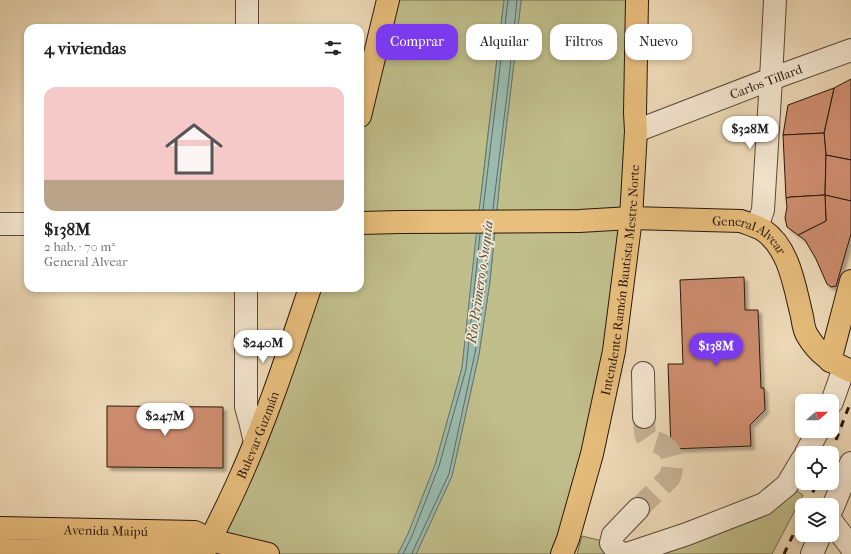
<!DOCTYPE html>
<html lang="es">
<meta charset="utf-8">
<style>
:root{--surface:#fff;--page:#f2f2f2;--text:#222;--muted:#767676;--accent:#7c3aed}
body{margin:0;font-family:"IM FELL French Canon",serif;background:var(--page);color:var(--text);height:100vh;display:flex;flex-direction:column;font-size:15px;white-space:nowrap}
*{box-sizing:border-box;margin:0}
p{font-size:13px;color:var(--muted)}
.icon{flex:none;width:22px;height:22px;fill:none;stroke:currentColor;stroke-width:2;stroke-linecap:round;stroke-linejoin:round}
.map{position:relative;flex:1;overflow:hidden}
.panel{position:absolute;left:24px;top:24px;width:340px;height:268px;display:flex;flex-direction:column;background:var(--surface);border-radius:12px;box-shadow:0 2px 6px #0003}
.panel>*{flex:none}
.banner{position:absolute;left:376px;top:24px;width:380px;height:36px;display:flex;gap:8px}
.needle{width:26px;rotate:70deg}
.buttons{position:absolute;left:795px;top:394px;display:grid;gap:8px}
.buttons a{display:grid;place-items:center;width:44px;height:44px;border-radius:8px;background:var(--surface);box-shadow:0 2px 6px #0003;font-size:20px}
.price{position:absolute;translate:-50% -34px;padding:0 9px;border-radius:14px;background:#fff;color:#222;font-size:13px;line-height:26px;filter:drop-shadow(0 1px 2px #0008)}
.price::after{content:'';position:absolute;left:50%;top:24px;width:12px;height:9px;margin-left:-6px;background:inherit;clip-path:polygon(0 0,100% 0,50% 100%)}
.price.current{background:var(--accent);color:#fff}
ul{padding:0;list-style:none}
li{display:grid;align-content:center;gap:8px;height:212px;padding:0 20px}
li span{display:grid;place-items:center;height:124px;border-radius:12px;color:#555}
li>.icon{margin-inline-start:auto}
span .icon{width:72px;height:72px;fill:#fffc;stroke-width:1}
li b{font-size:17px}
h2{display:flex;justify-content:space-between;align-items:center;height:48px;padding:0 20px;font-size:17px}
.pill{padding:0 14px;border-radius:12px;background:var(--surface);box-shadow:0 2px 6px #0003;font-size:14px;line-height:36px}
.pill.current{background:var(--accent);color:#fff}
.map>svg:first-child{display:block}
</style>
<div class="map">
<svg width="851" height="554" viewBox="0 0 851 554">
<defs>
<filter id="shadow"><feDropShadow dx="3.5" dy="3.5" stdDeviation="1" flood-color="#0004"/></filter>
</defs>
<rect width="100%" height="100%" fill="#efdbb9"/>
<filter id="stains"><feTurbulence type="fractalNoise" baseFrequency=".005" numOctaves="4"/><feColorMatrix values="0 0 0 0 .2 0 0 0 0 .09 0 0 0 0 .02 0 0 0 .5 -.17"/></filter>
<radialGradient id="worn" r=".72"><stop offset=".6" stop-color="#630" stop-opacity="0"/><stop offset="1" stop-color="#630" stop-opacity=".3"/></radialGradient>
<g fill="#c0be8b" stroke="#746a4c">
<polygon points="388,0 504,0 486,151 462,368 435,465 408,534 398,554 203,554 310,288 360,288 360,116"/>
<polygon points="521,0 637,0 631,218 562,554 416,554 452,476 479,354 490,281 500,178 512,79"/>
<polygon points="787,485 803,495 772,554 627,554"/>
<polygon points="582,536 611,543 624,554 577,554"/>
</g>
<polygon fill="#9abbae" stroke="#6d796e" points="504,0 521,0 512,79 500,178 490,281 479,354 452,476 416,554 398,554 408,534 435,465 462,368 475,246"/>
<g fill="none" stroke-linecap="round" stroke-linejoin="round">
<g stroke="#62695e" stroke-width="1">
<polyline points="493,209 509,78 517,0"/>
<polyline points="483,210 508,0"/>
<polyline points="403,554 412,536 439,466 466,369 480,234"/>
<polyline points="412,554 413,551 449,474 475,353 486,281 490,233"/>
</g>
</g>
<g fill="#cf8e70" stroke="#29170d" filter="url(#shadow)">
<polygon points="851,79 851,160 826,155 824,133 834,88"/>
<polygon points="834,88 824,133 783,135 788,105"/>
<polygon points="824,133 826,155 825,195 791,197 786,198 783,135"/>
<polygon points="826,155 851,160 851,201 825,195"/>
<polygon points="825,195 851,201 851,234 836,286 831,287 827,284 816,259 805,240 798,235 826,221"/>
<polygon points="825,195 826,221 798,235 787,227 785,218 787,207 786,198 791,197"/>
<polygon points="744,277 745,310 758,310 761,388 764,388 765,410 750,425 751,446 671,449 668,364 683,364 680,280"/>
<polygon points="107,406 223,407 223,468 107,467"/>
</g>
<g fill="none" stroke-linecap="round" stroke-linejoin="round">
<path stroke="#c7b497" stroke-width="22" stroke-dasharray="22 11" stroke-linecap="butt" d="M638,509L670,477C675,461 673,447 655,442C652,441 649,442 647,438C643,433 645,423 644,417"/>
<defs>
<g id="minor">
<polyline points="247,28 247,0"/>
<path id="s1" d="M636,131L771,79L851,50"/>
<polyline points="0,224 28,224"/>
<polyline points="757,227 763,210 771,79 775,0"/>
<polyline points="246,288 246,407 250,421 255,442"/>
<polyline points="643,373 644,417"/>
<polyline points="832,402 844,368"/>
<polyline points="806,453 818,431"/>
<polyline points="832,509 851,463"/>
<polyline points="832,522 851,547"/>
<polyline points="624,554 617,551 611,543 613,535 638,509"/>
<polyline points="627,554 687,534 764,504 787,485 802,460"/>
<polyline points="812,554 820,535"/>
</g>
<g id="major">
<polyline points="360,116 388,0"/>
<path id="s2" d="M360,223L400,222L579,221L631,218L741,221C748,224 757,226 763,230C789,248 794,284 801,312C803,319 803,329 807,335C818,354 832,363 851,371"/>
<polyline points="830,361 851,281"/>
<path id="s3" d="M0,528L195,532L210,540L268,554"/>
<polyline points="0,550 175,552 210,540"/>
<path id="s4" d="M203,554C215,530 228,505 239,480C267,418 288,353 310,288"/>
<path id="s5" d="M562,554L568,539L592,454L614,351L631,218L636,131L635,113L637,0"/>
</g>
</defs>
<use href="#minor" stroke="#5a4838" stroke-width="24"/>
<use href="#major" stroke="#29170d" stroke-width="24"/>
<use href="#minor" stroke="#f5e8d2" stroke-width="22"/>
<use href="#major" stroke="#e8be7c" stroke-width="22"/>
<g stroke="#29170d" stroke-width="3" stroke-dasharray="7 7" stroke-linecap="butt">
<polyline points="831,453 851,401"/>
<polyline points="807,505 817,483"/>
<polyline points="784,554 802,516"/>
</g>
</g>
<g text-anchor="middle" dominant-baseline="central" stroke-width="3.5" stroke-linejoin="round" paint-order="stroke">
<g font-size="13" fill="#29170d" stroke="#f5e8d2">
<text stroke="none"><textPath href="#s1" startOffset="139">Carlos Tillard</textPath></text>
<text stroke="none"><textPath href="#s2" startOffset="394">General Alvear</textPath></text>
<text stroke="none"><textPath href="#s5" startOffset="281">Intendente Ramón Bautista Mestre Norte</textPath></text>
<text stroke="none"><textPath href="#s4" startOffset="131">Bulevar Guzmán</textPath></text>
<text stroke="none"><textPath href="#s3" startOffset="106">Avenida Maipú</textPath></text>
</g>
<g font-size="14" font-style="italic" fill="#515045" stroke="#f5e8d2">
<text transform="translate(480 282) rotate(-82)">Río Primero o Suquía</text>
</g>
</g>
<rect width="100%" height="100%" filter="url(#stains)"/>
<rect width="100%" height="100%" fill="url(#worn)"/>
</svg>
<div class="buttons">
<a><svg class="needle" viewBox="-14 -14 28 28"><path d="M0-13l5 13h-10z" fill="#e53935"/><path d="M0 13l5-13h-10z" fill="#767676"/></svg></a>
<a><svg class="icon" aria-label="locate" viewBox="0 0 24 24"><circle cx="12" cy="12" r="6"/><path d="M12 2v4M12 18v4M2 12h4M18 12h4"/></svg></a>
<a><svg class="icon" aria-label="layers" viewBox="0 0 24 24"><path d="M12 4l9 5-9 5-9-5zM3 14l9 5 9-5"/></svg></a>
</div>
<b class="price" style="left:750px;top:150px">$328M</b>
<b class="price" style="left:263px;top:364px">$240M</b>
<b class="price current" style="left:716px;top:367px">$138M</b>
<b class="price" style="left:165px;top:437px">$247M</b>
<div class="banner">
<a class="pill current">Comprar</a>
<a class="pill">Alquilar</a>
<a class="pill">Filtros</a>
<a class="pill">Nuevo</a>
</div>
<section class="panel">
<h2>4 viviendas<svg class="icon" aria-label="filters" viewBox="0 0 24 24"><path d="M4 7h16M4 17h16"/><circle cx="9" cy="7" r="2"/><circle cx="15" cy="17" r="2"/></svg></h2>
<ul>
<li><span style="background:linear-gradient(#f6c9c9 75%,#b9a48a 0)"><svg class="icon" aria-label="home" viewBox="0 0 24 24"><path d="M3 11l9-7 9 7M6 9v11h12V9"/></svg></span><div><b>$138M</b><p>2 hab. · 70 m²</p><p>General Alvear</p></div></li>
</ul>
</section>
</div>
